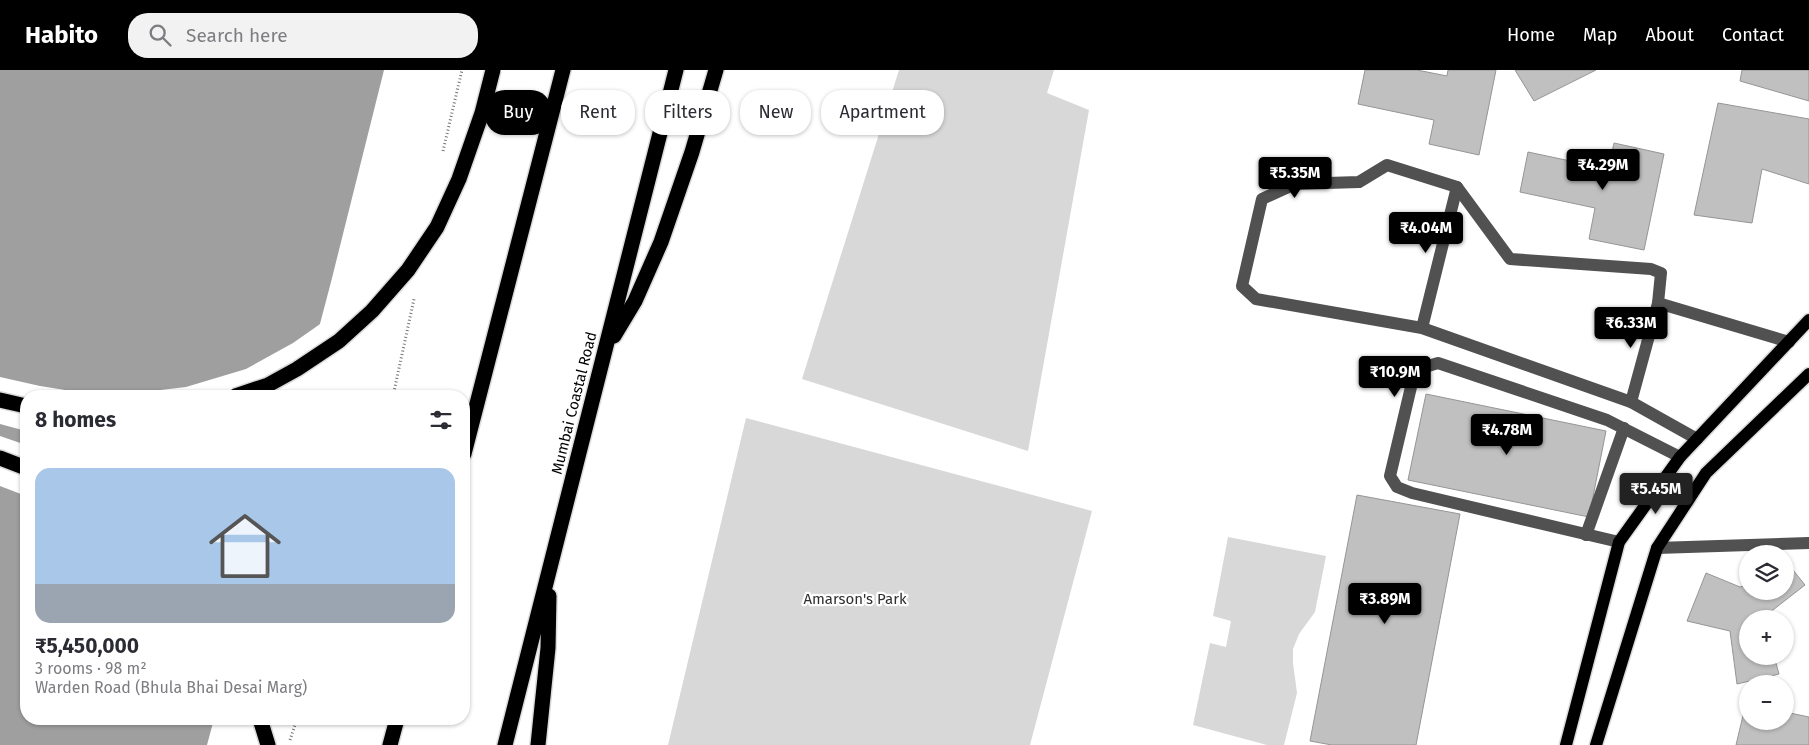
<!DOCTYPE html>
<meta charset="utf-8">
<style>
:root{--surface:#fff;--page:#f2f2f3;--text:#2b2b33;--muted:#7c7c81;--accent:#000}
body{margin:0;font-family:"Fira Sans",sans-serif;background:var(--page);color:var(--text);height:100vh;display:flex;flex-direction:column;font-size:19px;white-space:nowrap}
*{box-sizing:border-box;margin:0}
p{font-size:16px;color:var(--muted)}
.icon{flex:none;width:28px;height:28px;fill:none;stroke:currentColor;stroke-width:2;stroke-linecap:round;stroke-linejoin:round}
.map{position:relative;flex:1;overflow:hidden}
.side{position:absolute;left:20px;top:320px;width:450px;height:335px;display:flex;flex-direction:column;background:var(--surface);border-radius:20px;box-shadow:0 1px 4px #0004}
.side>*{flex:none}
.guide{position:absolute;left:485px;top:20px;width:475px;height:45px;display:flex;gap:10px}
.buttons{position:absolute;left:1739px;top:475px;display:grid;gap:10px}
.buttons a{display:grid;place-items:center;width:55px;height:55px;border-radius:50%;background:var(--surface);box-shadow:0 1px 4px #0004;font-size:25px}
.price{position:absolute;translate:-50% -42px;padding:0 11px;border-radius:5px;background:var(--accent);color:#fff;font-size:16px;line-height:32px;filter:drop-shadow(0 1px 2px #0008)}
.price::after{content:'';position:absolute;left:50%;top:30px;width:15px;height:11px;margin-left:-8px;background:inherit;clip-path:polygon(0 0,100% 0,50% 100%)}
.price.on{background:#222;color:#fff}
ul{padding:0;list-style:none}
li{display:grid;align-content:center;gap:10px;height:265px;padding:0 15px}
li span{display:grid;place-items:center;height:155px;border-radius:15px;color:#555}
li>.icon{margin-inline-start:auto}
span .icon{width:90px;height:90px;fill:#fffc;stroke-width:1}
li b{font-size:21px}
h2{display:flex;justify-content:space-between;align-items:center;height:60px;padding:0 15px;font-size:21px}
.tag{padding:0 18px;border-radius:20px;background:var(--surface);box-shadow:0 1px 4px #0004;font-size:18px;line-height:45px}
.tag.on{background:var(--accent);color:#fff}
header{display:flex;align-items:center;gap:30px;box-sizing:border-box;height:70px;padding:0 25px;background:var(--accent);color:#fff}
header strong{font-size:24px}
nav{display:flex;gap:28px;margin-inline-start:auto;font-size:18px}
.search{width:350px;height:45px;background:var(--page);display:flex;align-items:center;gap:12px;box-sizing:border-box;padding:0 18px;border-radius:20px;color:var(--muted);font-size:19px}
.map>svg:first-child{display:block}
</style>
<header>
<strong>Habito</strong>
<div class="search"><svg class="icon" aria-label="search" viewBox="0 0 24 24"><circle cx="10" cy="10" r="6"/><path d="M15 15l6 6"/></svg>Search here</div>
<nav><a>Home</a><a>Map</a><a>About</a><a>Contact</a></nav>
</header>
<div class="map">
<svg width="1809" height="675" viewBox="0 0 1809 675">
<rect width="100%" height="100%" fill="#fff"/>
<g fill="#d8d8d8">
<polygon points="899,0 1054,0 1047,23 1089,40 1028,381 802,309"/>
<polygon points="746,348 1092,441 1030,675 668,675"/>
<polygon points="1228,467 1326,486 1315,542 1299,564 1293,579 1293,593 1297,623 1284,675 1267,675 1193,655 1210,573 1226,577 1231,551 1213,546"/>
</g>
<polygon fill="#9f9f9f" points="0,0 384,0 331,212 301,326 26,326 26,649 214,649 207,675 0,675"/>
<g fill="#fff">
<polygon points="323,252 305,319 293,326 26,326 26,361 0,354 0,307 40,316 84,323 135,323 186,317 246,299 293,273"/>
<polygon points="0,366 26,375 26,426 0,416"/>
</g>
<g fill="#c0c0c0" stroke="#959595">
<polygon points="1365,0 1417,0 1447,6 1448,0 1496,0 1479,85 1429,74 1434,50 1358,34"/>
<polygon points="1515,0 1596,0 1534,31"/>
<polygon points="1742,0 1809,0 1809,31 1740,11"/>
<polygon points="1718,33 1809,49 1809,114 1762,99 1752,153 1694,145"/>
<polygon points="1614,73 1664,84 1644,180 1589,169 1595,138 1520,122 1528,82 1608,99"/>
<polygon points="1426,324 1606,361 1589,447 1408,410"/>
<polygon points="1357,425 1460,444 1416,675 1332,675 1310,671"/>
<polygon points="1785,490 1805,515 1764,547 1764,549 1748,549 1748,586 1774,586 1779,604 1737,614 1730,561 1687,551 1706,503 1740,517 1748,515 1748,521 1785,521"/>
<polygon points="1746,633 1748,651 1785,651 1785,642 1809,647 1809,675 1736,675"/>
</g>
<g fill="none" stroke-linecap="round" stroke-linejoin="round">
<defs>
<g id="major">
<polyline points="1566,675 1619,472 1680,387 1809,250"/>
<polyline points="1596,675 1657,478 1706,403 1809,304"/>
</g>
<g id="highway">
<polyline points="614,266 635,231 661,172 692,82 716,0"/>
<polyline points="0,330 26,336"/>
<polyline points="464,384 563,0"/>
<polyline points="0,388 26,398"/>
<polyline points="260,649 268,675"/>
<polyline points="390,675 397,649"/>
<polyline points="505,675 676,0"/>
<polyline points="538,675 548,578 549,526"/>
</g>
</defs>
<use href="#major" stroke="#dbdbdb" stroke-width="15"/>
<use href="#highway" stroke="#dbdbdb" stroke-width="18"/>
<g stroke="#737373" stroke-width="3" stroke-dasharray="1 2.5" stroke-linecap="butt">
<polyline points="443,81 462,0"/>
<polyline points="393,326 414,229"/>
<polyline points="290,670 297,649"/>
</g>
<g stroke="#515151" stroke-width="12">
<polyline points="1422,258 1457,117"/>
<polyline points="1631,332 1658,233"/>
<polyline points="1697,369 1631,332 1422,258 1256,229 1242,216 1262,129 1295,114 1359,112 1387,95 1457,117 1510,189 1651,199 1661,203 1658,233 1789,272"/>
<polyline points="1586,465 1624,358"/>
<polyline points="1619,472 1412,423 1397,417 1390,406 1415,300 1438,293 1607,350 1680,387"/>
<polyline points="1657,478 1809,473"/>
</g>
<use href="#major" stroke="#000" stroke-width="12"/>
<use href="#highway" stroke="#000" stroke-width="15"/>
<defs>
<polyline id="highway-bridge" points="235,326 268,315 297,299 339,271 372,241 408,200 437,157 459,109 482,43 493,0"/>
</defs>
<use href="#highway-bridge" stroke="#dbdbdb" stroke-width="18" stroke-linecap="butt"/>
<use href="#highway-bridge" stroke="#000" stroke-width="15"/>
</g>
<g text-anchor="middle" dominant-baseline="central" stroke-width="4.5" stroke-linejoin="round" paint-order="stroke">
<g font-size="15" fill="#000" stroke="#fff">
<text transform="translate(574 333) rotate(-76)">Mumbai Coastal Road</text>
</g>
<g font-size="15" fill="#2f2f2f" stroke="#fff">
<text x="855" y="529">Amarson's Park</text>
</g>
</g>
</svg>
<div class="buttons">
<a><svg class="icon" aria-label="layers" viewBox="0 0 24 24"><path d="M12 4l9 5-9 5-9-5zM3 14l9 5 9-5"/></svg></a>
<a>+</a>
<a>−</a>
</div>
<b class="price" style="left:1603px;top:121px">₹4.29M</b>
<b class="price" style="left:1295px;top:129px">₹5.35M</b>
<b class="price" style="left:1426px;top:184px">₹4.04M</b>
<b class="price" style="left:1631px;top:279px">₹6.33M</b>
<b class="price" style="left:1395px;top:328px">₹10.9M</b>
<b class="price" style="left:1507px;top:386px">₹4.78M</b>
<b class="price on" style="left:1656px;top:445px">₹5.45M</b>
<b class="price" style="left:1385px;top:555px">₹3.89M</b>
<div class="guide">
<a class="tag on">Buy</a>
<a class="tag">Rent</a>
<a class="tag">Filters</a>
<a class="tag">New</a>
<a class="tag">Apartment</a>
</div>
<section class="side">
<h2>8 homes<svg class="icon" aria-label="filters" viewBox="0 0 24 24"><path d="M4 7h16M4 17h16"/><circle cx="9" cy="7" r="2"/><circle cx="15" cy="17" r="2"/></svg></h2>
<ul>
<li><span style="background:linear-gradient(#a9c7e8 75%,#9aa5b1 0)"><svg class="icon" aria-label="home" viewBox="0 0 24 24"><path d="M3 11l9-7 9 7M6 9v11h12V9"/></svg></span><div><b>₹5,450,000</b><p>3 rooms · 98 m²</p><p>Warden Road (Bhula Bhai Desai Marg)</p></div></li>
</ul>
</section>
</div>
